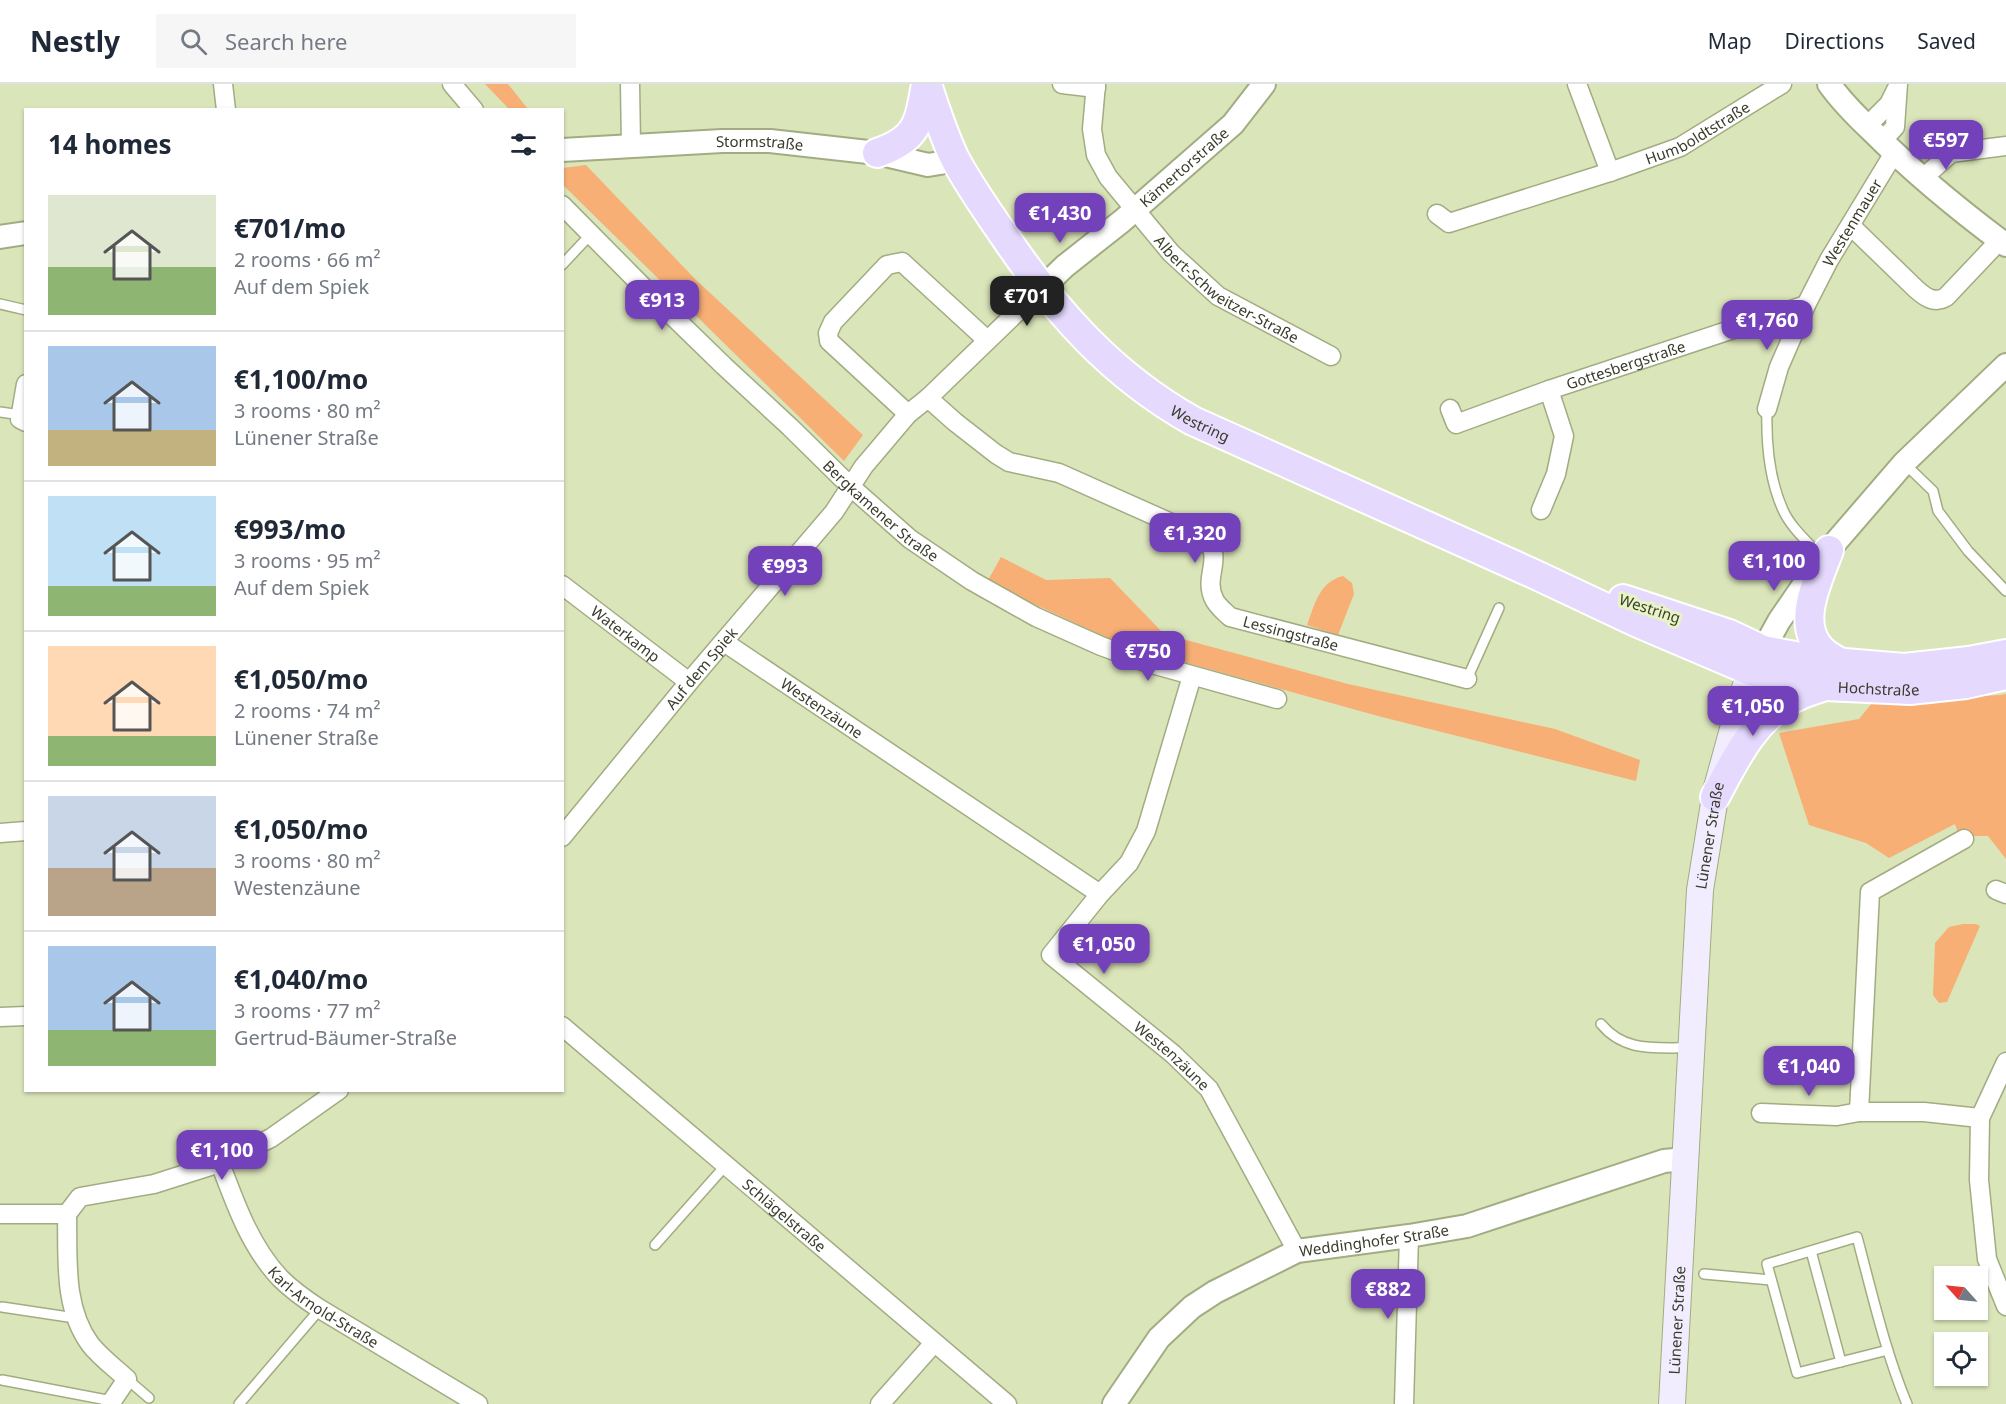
<!DOCTYPE html>
<meta charset="utf-8">
<style>
:root{--surface:#fff;--page:#f6f6f7;--text:#1f2937;--muted:#747a83;--line:#e0e1e3;--accent:#7341b9}
body{margin:0;font-family:"Noto Sans",sans-serif;background:var(--page);color:var(--text);height:100vh;display:flex;flex-direction:column;font-size:22px;white-space:nowrap}
*{box-sizing:border-box;margin:0}
p{font-size:20px;color:var(--muted)}
.icon{flex:none;width:33px;height:33px;fill:none;stroke:currentColor;stroke-width:2;stroke-linecap:round;stroke-linejoin:round}
.map{position:relative;flex:1;overflow:hidden}
.side{position:absolute;left:24px;top:24px;width:540px;height:984px;display:flex;flex-direction:column;background:var(--surface);border-radius:0px;box-shadow:0 2px 4px #0004}
.side>*{flex:none}
.needle{width:39px;rotate:297deg}
.controls{position:absolute;left:1934px;top:1182px;display:grid;gap:12px}
.controls a{display:grid;place-items:center;width:54px;height:54px;border-radius:0px;background:var(--surface);box-shadow:0 2px 4px #0004;font-size:30px}
.price{position:absolute;translate:-50% -51px;padding:0 14px;border-radius:12px;background:var(--accent);color:#fff;font-size:20px;line-height:39px;filter:drop-shadow(0 2px 3px #0008)}
.price::after{content:'';position:absolute;left:50%;top:36px;width:18px;height:14px;margin-left:-9px;background:inherit;clip-path:polygon(0 0,100% 0,50% 100%)}
.price.active{background:#222;color:#fff}
ul{padding:0;list-style:none}
li{display:flex;align-items:center;gap:18px;height:150px;padding:0 24px}
li+li{border-top:2px solid var(--line)}
li span{display:grid;place-items:center;flex:none;width:168px;height:120px;border-radius:0px;color:#555}
li>.icon{margin-inline-start:auto}
span .icon{width:72px;height:72px;fill:#fffc;stroke-width:1}
li b{font-size:26px}
h2{display:flex;justify-content:space-between;align-items:center;height:72px;padding:0 24px;font-size:26px}
header{display:flex;align-items:center;gap:36px;box-sizing:border-box;height:84px;padding:0 30px;background:var(--surface);border-bottom:2px solid var(--line)}
header strong{font-size:28px}
nav{display:flex;gap:33px;margin-inline-start:auto;font-size:21px}
.search{width:420px;height:54px;background:var(--page);display:flex;align-items:center;gap:15px;box-sizing:border-box;padding:0 21px;border-radius:0px;color:var(--muted);font-size:22px}
.map>svg:first-child{display:block}
</style>
<header>
<strong>Nestly</strong>
<div class="search"><svg class="icon" aria-label="search" viewBox="0 0 24 24"><circle cx="10" cy="10" r="6"/><path d="M15 15l6 6"/></svg>Search here</div>
<nav><a>Map</a><a>Directions</a><a>Saved</a></nav>
</header>
<div class="map">
<svg width="2006" height="1320" viewBox="0 0 2006 1320">
<rect width="100%" height="100%" fill="#dbe5ba"/>
<g fill="#f7af75">
<polygon points="485,0 508,0 528,25 509,25"/>
<polygon points="586,81 696,196 863,351 844,377 563,101 563,84"/>
<polygon points="1001,473 1046,496 1110,494 1164,550 1348,600 1555,645 1640,676 1636,697 1378,632 1187,579 1105,553 987,498"/>
<path d="M1343,492L1352,499L1354,510L1338,551L1307,541C1315,520 1319,498 1343,492Z"/>
<polygon points="2006,610 2006,775 1988,752 1959,752 1955,740 1889,774 1866,759 1809,741 1779,649 1859,635 1873,618 2001,611"/>
<polygon points="1963,840 1976,840 1980,842 1947,918 1939,919 1933,911 1935,859 1949,843"/>
</g>
<g fill="none" stroke-linecap="round" stroke-linejoin="round">
<defs>
<g id="service">
<polyline points="562,181 591,150"/>
<polyline points="0,220 26,226"/>
<path d="M1767,325C1766,359 1769,395 1783,426C1791,444 1809,459 1822,474"/>
<polyline points="0,328 21,331"/>
<polyline points="1904,379 1933,407 1938,427 1968,467 2006,507"/>
<polyline points="1467,595 1499,524"/>
<path d="M1601,940C1625,969 1656,963 1690,964"/>
<polyline points="655,1161 726,1081"/>
<polyline points="1811,1167 1841,1278"/>
<polyline points="1704,1190 1771,1196"/>
<polyline points="2,1223 75,1234"/>
<path d="M1888,1266L1797,1289L1767,1180L1857,1153C1872,1209 1885,1267 1907,1320"/>
<polyline points="127,1295 149,1314"/>
<polyline points="2,1296 112,1317"/>
<polyline points="239,1320 320,1225"/>
</g>
<g id="minor">
<polyline points="223,0 226,26"/>
<polyline points="452,0 474,26"/>
<polyline points="630,0 631,61"/>
<polyline points="1062,0 1096,4"/>
<path id="s1" d="M1096,0L1092,45L1096,71L1108,93L1171,169L1218,212L1331,272"/>
<polyline points="1577,0 1610,88"/>
<polyline points="1867,42 1889,20 1896,6"/>
<polyline points="1882,57 1895,43 1898,0"/>
<polyline points="1923,94 1951,69 2006,62"/>
<path id="s2" d="M562,121L652,212L724,282L790,343L851,403L910,455L972,497L1036,533L1101,562L1145,578L1277,615"/>
<path id="s3" d="M1437,130L1449,139L1610,88L1680,63L1782,0"/>
<path d="M1851,142L1916,205C1925,213 1934,220 1946,213L2000,156"/>
<polyline points="26,300 20,335 26,338"/>
<path id="s4" d="M928,314L955,338L996,370L1009,378L1059,389L1207,455C1223,476 1203,493 1214,515C1217,522 1225,528 1230,533L1467,595"/>
<path id="s5" d="M1450,325L1456,340L1549,306L1806,221"/>
<path id="s6" d="M1767,325L1779,283L1806,221L1829,176L1894,69"/>
<polyline points="908,330 829,257 828,249 833,238 887,181 902,178 987,256"/>
<polyline points="1541,426 1556,390 1564,352 1549,306"/>
<path id="s7" d="M562,501L689,598"/>
<path id="s8" d="M724,558L1100,810"/>
<path id="s9" d="M1192,592L1146,747L1129,779L1100,810L1051,871L1173,970L1209,1005L1297,1167"/>
<polyline points="0,749 26,747"/>
<path id="s10" d="M562,753L689,598L834,428L864,382L876,368L908,330L928,314L1041,205"/>
<polyline points="1996,806 2006,810"/>
<polyline points="0,933 26,932"/>
<path id="s11" d="M562,942L1007,1320"/>
<polyline points="1859,1028 1870,808 1964,755"/>
<polyline points="1761,1029 1837,1032 1859,1028 1924,1028 1980,1034 1979,1096 1987,1175 2006,1222"/>
<polyline points="1980,1034 2006,978"/>
<path id="s12" d="M220,1079C235,1119 250,1162 280,1194C292,1206 306,1216 320,1225L478,1320"/>
<polyline points="0,1130 67,1130"/>
<polyline points="67,1130 80,1113 154,1100 220,1079 271,1054 339,1006"/>
<path d="M67,1130C68,1174 63,1223 90,1260C100,1273 115,1284 127,1295L110,1320"/>
<polyline points="880,1320 934,1259"/>
<polyline points="1404,1320 1409,1152"/>
</g>
<g id="tertiary">
<path d="M1829,0C1842,18 1857,33 1873,48C1914,89 1959,126 2006,161"/>
<path id="s13" d="M562,66L722,57H770L877,69L928,81L940,79L955,73"/>
<polyline points="0,153 26,149"/>
<path id="s14" d="M1041,205L1065,182L1122,137L1233,40L1264,0"/>
<polyline points="1763,566 1779,537 1822,474 1904,379 2006,281"/>
<path id="s15" d="M1114,1320L1159,1254L1192,1223L1215,1208L1297,1167L1409,1152L1467,1142L1664,1077L1685,1075"/>
</g>
<g id="secondary">
<path id="s16" d="M1672,1320L1700,806L1716,707L1741,616L1751,587L1761,569"/>
</g>
<g id="primary">
<path id="s17" d="M927,0C935,25 943,49 954,73C968,100 986,125 1003,150C1055,227 1111,291 1193,337L1534,490L1636,538L1751,587L1825,602L1910,606L1966,600L2006,591"/>
<path d="M877,69C918,55 919,39 926,0"/>
<path d="M1829,466C1818,497 1793,543 1825,569C1830,573 1836,576 1841,579"/>
<polyline points="1623,515 1729,550 1763,566 1821,577 1904,584 1969,577 2006,570"/>
<path d="M1715,713C1735,676 1754,634 1794,614C1803,609 1814,606 1825,602"/>
</g>
</defs>
<use href="#service" stroke="#a2ac82" stroke-width="12"/>
<use href="#minor" stroke="#a2ac82" stroke-width="21"/>
<use href="#tertiary" stroke="#a2ac82" stroke-width="26"/>
<use href="#secondary" stroke="#a2ac82" stroke-width="28"/>
<use href="#primary" stroke="#fff" stroke-width="32"/>
<use href="#service" stroke="#fff" stroke-width="9"/>
<use href="#minor" stroke="#fff" stroke-width="18"/>
<use href="#tertiary" stroke="#fff" stroke-width="22"/>
<use href="#secondary" stroke="#f2ecff" stroke-width="26"/>
<use href="#primary" stroke="#e5d9fe" stroke-width="28"/>
</g>
<g text-anchor="middle" dominant-baseline="central" stroke-width="6" stroke-linejoin="round" paint-order="stroke">
<g font-size="15" fill="#383c2b" stroke="#e8f3c6">
<text stroke="none"><textPath href="#s3" startOffset="280">Humboldtstraße</textPath></text>
<text stroke="none"><textPath href="#s13" startOffset="198">Stormstraße</textPath></text>
<text stroke="none"><textPath href="#s14" startOffset="188">Kämertorstraße</textPath></text>
<text stroke="none"><textPath href="#s6" startOffset="206">Westenmauer</textPath></text>
<text stroke="none"><textPath href="#s1" startOffset="262">Albert-Schweitzer-Straße</textPath></text>
<text stroke="none"><textPath href="#s5" startOffset="196">Gottesbergstraße</textPath></text>
<text stroke="none"><textPath href="#s17" startOffset="446">Westring</textPath></text>
<text stroke="none"><textPath href="#s2" startOffset="442">Bergkamener Straße</textPath></text>
<text transform="translate(1650 524) rotate(18)">Westring</text>
<text stroke="none"><textPath href="#s4" startOffset="466">Lessingstraße</textPath></text>
<text stroke="none"><textPath href="#s7" startOffset="80">Waterkamp</textPath></text>
<text stroke="none"><textPath href="#s10" startOffset="219">Auf dem Spiek</textPath></text>
<text stroke="none"><textPath href="#s17" startOffset="1179">Hochstraße</textPath></text>
<text stroke="none"><textPath href="#s8" startOffset="118">Westenzäune</textPath></text>
<text stroke="none"><textPath href="#s16" startOffset="570">Lünener Straße</textPath></text>
<text stroke="none"><textPath href="#s9" startOffset="476">Westenzäune</textPath></text>
<text stroke="none"><textPath href="#s11" startOffset="292">Schlägelstraße</textPath></text>
<text stroke="none"><textPath href="#s15" startOffset="322">Weddinghofer Straße</textPath></text>
<text stroke="none"><textPath href="#s12" startOffset="183">Karl-Arnold-Straße</textPath></text>
<text stroke="none"><textPath href="#s16" startOffset="84">Lünener Straße</textPath></text>
</g>
</g>
</svg>
<div class="controls">
<a><svg class="needle" viewBox="-14 -14 28 28"><path d="M0-13l5 13h-10z" fill="#e53935"/><path d="M0 13l5-13h-10z" fill="#747a83"/></svg></a>
<a><svg class="icon" aria-label="locate" viewBox="0 0 24 24"><circle cx="12" cy="12" r="6"/><path d="M12 2v4M12 18v4M2 12h4M18 12h4"/></svg></a>
</div>
<b class="price" style="left:1946px;top:87px">€597</b>
<b class="price" style="left:1060px;top:160px">€1,430</b>
<b class="price active" style="left:1027px;top:243px">€701</b>
<b class="price" style="left:662px;top:247px">€913</b>
<b class="price" style="left:1767px;top:267px">€1,760</b>
<b class="price" style="left:1195px;top:480px">€1,320</b>
<b class="price" style="left:1774px;top:508px">€1,100</b>
<b class="price" style="left:785px;top:513px">€993</b>
<b class="price" style="left:1148px;top:598px">€750</b>
<b class="price" style="left:1753px;top:653px">€1,050</b>
<b class="price" style="left:1104px;top:891px">€1,050</b>
<b class="price" style="left:1809px;top:1013px">€1,040</b>
<b class="price" style="left:222px;top:1097px">€1,100</b>
<b class="price" style="left:1388px;top:1236px">€882</b>
<section class="side">
<h2>14 homes<svg class="icon" aria-label="filters" viewBox="0 0 24 24"><path d="M4 7h16M4 17h16"/><circle cx="9" cy="7" r="2"/><circle cx="15" cy="17" r="2"/></svg></h2>
<ul>
<li><span style="background:linear-gradient(#dfe7d0 60%,#8fb573 0)"><svg class="icon" aria-label="home" viewBox="0 0 24 24"><path d="M3 11l9-7 9 7M6 9v11h12V9"/></svg></span><div><b>€701/mo</b><p>2 rooms · 66 m²</p><p>Auf dem Spiek</p></div></li>
<li><span style="background:linear-gradient(#a9c7e8 70%,#c2b280 0)"><svg class="icon" aria-label="home" viewBox="0 0 24 24"><path d="M3 11l9-7 9 7M6 9v11h12V9"/></svg></span><div><b>€1,100/mo</b><p>3 rooms · 80 m²</p><p>Lünener Straße</p></div></li>
<li><span style="background:linear-gradient(#bfe0f5 75%,#8fb573 0)"><svg class="icon" aria-label="home" viewBox="0 0 24 24"><path d="M3 11l9-7 9 7M6 9v11h12V9"/></svg></span><div><b>€993/mo</b><p>3 rooms · 95 m²</p><p>Auf dem Spiek</p></div></li>
<li><span style="background:linear-gradient(#ffd9b3 75%,#8fb573 0)"><svg class="icon" aria-label="home" viewBox="0 0 24 24"><path d="M3 11l9-7 9 7M6 9v11h12V9"/></svg></span><div><b>€1,050/mo</b><p>2 rooms · 74 m²</p><p>Lünener Straße</p></div></li>
<li><span style="background:linear-gradient(#c9d6e8 60%,#b9a48a 0)"><svg class="icon" aria-label="home" viewBox="0 0 24 24"><path d="M3 11l9-7 9 7M6 9v11h12V9"/></svg></span><div><b>€1,050/mo</b><p>3 rooms · 80 m²</p><p>Westenzäune</p></div></li>
<li><span style="background:linear-gradient(#a9c7e8 70%,#8fb573 0)"><svg class="icon" aria-label="home" viewBox="0 0 24 24"><path d="M3 11l9-7 9 7M6 9v11h12V9"/></svg></span><div><b>€1,040/mo</b><p>3 rooms · 77 m²</p><p>Gertrud-Bäumer-Straße</p></div></li>
</ul>
</section>
</div>
